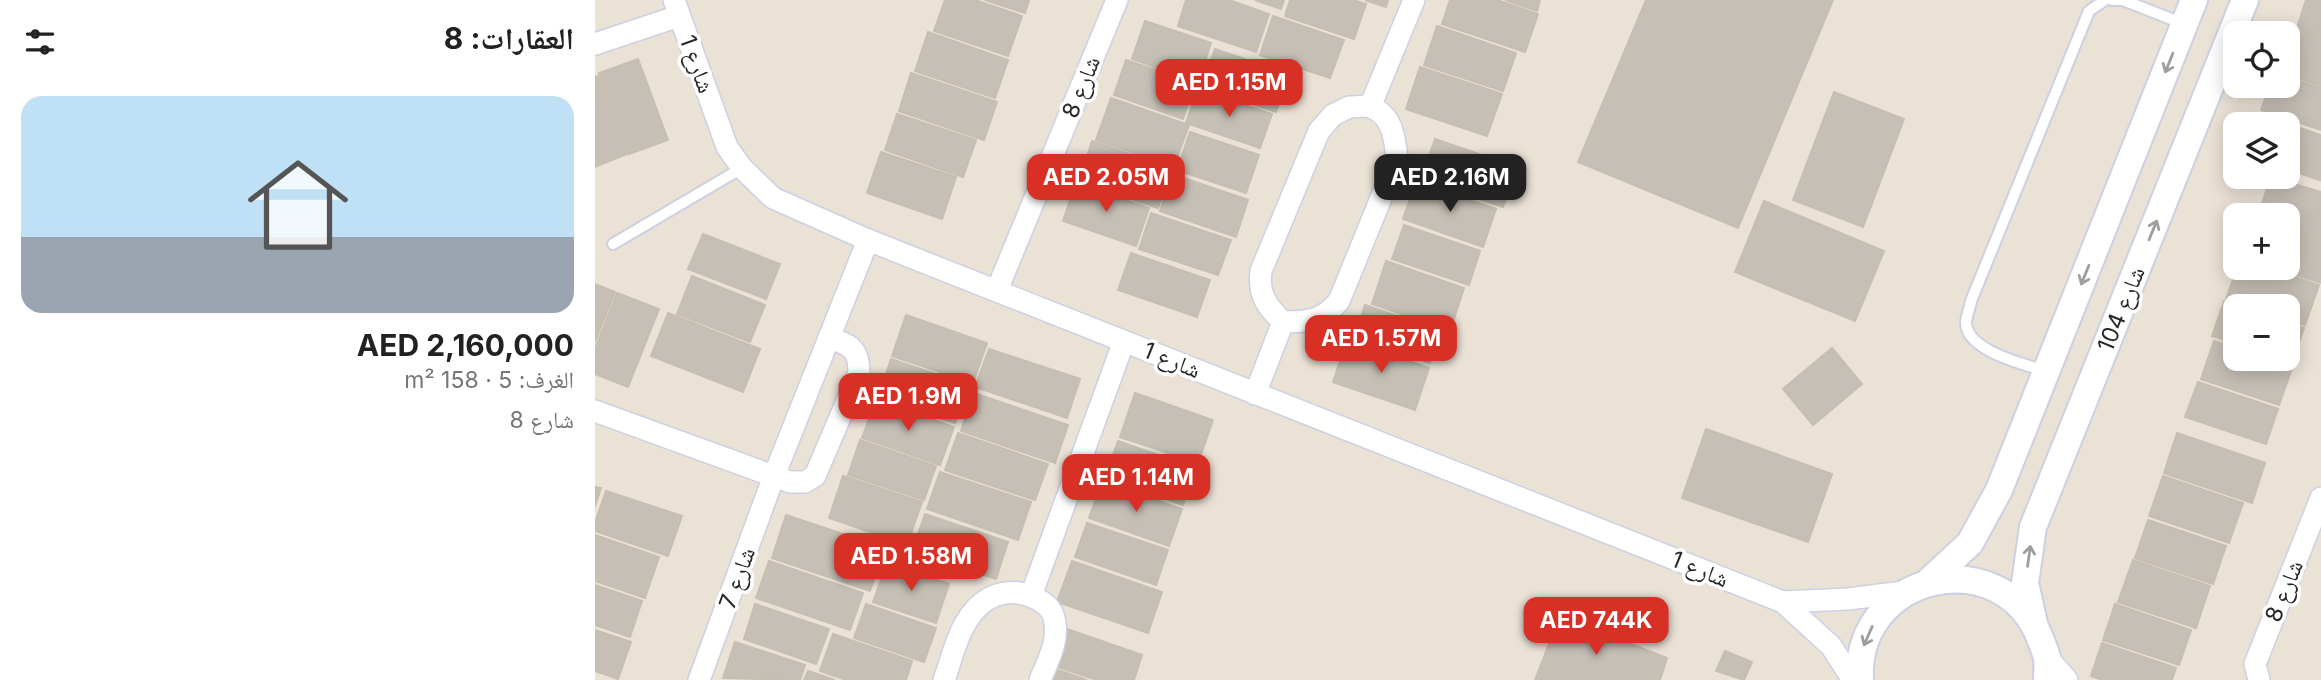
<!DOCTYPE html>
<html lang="ar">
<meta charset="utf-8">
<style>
:root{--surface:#fff;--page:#f6f6f6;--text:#222;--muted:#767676;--line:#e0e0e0;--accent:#d93025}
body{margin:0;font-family:Inter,"Noto Naskh Arabic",sans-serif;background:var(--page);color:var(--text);direction:rtl;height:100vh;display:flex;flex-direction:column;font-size:26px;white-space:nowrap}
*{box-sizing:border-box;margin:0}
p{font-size:23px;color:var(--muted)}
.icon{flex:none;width:38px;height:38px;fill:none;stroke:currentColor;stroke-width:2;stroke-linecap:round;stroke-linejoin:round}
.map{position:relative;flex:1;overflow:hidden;direction:ltr}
.drawer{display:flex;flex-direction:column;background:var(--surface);width:595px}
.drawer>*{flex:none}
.buttons{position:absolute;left:1628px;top:21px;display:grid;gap:14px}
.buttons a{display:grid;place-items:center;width:77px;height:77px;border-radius:14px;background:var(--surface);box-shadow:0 4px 18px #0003;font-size:35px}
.price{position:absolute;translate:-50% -60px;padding:0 16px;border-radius:14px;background:var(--accent);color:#fff;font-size:23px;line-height:46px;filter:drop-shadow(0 2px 4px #0008)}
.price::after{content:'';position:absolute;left:50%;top:42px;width:21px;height:16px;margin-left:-10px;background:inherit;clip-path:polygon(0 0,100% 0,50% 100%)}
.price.on{background:#222;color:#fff}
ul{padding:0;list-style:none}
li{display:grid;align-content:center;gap:14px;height:371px;padding:0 21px}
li+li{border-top:2px solid var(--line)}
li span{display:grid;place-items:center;height:217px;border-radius:21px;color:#555}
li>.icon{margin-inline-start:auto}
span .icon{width:126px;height:126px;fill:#fffc;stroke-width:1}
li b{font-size:30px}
h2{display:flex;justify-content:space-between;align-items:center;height:84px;padding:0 21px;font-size:30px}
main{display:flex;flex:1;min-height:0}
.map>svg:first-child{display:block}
</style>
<main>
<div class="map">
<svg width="1726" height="680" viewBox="0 0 1726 680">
<rect width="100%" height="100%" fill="#ebe2d6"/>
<g fill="#c6bfb6" stroke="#c6beb0" stroke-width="2">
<polygon points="350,0 380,0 427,16 413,56 339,31"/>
<polygon points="390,0 434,0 430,13"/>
<polygon points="591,0 634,0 674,14 661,52 583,26"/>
<polygon points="660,0 689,0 686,9"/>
<polygon points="695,0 758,0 771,4 759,39 690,16"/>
<polygon points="770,0 793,0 791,7"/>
<polygon points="855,0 902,0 943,14 930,52 847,24"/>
<polygon points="910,0 945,0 942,11"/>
<polygon points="1051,0 1238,0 1143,228 983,162"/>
<polygon points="1711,0 1726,0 1726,40 1701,31"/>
<polygon points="678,16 749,40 735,78 665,55"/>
<polygon points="550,21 616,43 603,82 537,59"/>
<polygon points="842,26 921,53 908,91 829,65"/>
<polygon points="333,32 413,60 400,98 320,71"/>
<polygon points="1697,32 1726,41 1726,86 1692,74 1692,45"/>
<polygon points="620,49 694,74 681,112 607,86"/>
<polygon points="43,59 73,140 34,154 4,73"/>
<polygon points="531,60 600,83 588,119 519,95"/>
<polygon points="825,67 907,94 892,136 811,109"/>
<polygon points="316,73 402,102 389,140 304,111"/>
<polygon points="3,76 32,154 0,167 0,77"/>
<polygon points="1692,77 1726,88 1726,130 1666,110 1675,86 1692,86"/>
<polygon points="603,89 677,114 665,148 591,123"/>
<polygon points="1239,92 1309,119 1268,227 1198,200"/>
<polygon points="516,98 594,125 579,166 501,140"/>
<polygon points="302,114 381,140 368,177 290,150"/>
<polygon points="1664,114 1726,135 1725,180 1692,169 1692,124 1660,124"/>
<polygon points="595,132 664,155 651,193 582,170"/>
<polygon points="840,139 922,167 908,207 826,179"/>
<polygon points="497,141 576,168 563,208 484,181"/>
<polygon points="286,152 361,177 347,219 272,193"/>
<polygon points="577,174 653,200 641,237 565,211"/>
<polygon points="1676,177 1726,192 1726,239 1692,228 1692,215 1663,215"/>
<polygon points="821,182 901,209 888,247 808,219"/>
<polygon points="481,183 554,208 541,246 468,221"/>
<polygon points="1169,201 1289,251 1260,321 1140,272"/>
<polygon points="556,213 636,240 623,275 544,249"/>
<polygon points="809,225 885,251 874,285 797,259"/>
<polygon points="1692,230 1726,241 1726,283 1681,268 1692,268"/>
<polygon points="108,234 185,264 171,299 93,269"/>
<polygon points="536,253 615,280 602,317 523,290"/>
<polygon points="791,261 869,288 855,331 777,304"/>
<polygon points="1642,268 1674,268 1724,285 1710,325 1692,319 1692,306 1653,306 1631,299"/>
<polygon points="97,276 170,305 155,342 82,314"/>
<polygon points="0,284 20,292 0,342"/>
<polygon points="22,293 64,309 33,387 0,374 0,349"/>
<polygon points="1629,301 1644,306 1640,306 1640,343 1617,336"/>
<polygon points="770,305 846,331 835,363 759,338"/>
<polygon points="73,313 165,349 148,392 56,356"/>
<polygon points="311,315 392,343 378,383 297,356"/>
<polygon points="1692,323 1709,328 1697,363 1685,359 1692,359"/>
<polygon points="752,340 834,368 820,410 738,382"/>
<polygon points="1619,341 1640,348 1640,359 1671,359 1697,368 1684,405 1606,379"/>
<polygon points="1237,348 1267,384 1218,425 1188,389"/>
<polygon points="394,349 485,379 472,418 380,387"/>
<polygon points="296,359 373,385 360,423 283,398"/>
<polygon points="1603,382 1683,409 1671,444 1590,417"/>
<polygon points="379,393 473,425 460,463 366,431"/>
<polygon points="540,393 618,420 603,463 525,437"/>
<polygon points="281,400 359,427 345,465 267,438"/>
<polygon points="1111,429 1237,474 1213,542 1087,498"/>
<polygon points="363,433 453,464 440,500 350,470"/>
<polygon points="1582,433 1670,463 1657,503 1569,473"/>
<polygon points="265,440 341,466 329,500 253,475"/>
<polygon points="523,441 601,468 588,505 510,478"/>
<polygon points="345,472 436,502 423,540 332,509"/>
<polygon points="248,476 327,502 312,545 234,518"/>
<polygon points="1568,476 1648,503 1634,543 1554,516"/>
<polygon points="507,482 587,509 574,546 494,518"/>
<polygon points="0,487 6,488 0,506"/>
<polygon points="11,491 87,516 73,556 0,531 0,523"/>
<polygon points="330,514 413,542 401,579 317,551"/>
<polygon points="191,515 290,548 275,591 177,558"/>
<polygon points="1553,520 1631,546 1618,584 1540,558"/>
<polygon points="492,523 573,550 561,585 480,557"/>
<polygon points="0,535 64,557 50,598 0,581"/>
<polygon points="1538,560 1615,586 1601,628 1523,602"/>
<polygon points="174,561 268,593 255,630 161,598"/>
<polygon points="477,561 567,592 553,633 462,602"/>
<polygon points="292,563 354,584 341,623 278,602"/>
<polygon points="0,585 47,601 35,637 0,625"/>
<polygon points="160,604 234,629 221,664 149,639"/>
<polygon points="271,604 341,628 329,662 259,638"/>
<polygon points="1520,604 1596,630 1584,665 1508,640"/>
<polygon points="965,616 1072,658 1065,680 940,680"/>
<polygon points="472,629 547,655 539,680 502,680 460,666"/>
<polygon points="0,630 36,642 23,679 0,671"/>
<polygon points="238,634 317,661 311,680 251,680 225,671"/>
<polygon points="140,642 210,665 205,680 128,678"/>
<polygon points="1507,643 1581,668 1577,680 1507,680 1496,676"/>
<polygon points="1130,651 1157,662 1149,680 1121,671"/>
<polygon points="457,668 492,680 452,680"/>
<polygon points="213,671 240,680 209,680"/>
</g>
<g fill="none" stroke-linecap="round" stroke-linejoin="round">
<defs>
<g id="service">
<polyline points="1517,0 1528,0 1589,24"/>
<polyline points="18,244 147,168"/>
<path d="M1450,371C1429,364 1372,351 1371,323C1371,317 1375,308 1376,301L1494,11L1510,0"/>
</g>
<g id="minor">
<polyline points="79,0 132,147 147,168 178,198 273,240 1188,602 1236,646 1258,680"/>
<polyline points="0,44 84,16"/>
<path d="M754,107C760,107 770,105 776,107C798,116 800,139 802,159L744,301C727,321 713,322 688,322C671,306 663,294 666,271L724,131L738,115Z"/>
<polyline points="775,107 819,0"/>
<polyline points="402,290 522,0"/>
<polyline points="660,394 688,322"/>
<path d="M0,411L195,482H210L220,476L264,373C264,347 255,346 234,337"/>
<polyline points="436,596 529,341"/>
<polyline points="1188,602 1253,599 1309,592"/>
<polyline points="1452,657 1472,680"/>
<polyline points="104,680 179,476 273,240"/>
<path d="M349,680C357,658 363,629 379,611C395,592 420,587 442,599C450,603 457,609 459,618C465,639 453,661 445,680"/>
<polyline points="1664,680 1660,664 1726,498"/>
</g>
<g id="tertiary">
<polyline points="1332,583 1375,543 1404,490 1599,0"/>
<polyline points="1439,623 1430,583 1438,527 1650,0"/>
<path d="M1265,680C1259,573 1407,540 1445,638C1447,644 1451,652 1452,658C1453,665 1452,673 1452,680"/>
</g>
</defs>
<use href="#service" stroke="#ccd0e2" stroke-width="14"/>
<use href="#minor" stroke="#ccd0e2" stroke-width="24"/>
<use href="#tertiary" stroke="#ccd0e2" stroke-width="30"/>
<use href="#service" stroke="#fff" stroke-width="10"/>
<use href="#minor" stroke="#fff" stroke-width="21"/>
<use href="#tertiary" stroke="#fff" stroke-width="26"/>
</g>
<defs><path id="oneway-shaft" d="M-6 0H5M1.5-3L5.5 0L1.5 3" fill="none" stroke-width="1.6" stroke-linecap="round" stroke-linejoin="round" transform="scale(1.75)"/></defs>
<g stroke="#9e9e9e">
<use href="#oneway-shaft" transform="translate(1574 63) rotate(112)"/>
<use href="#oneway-shaft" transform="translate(1558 230) rotate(-68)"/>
<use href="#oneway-shaft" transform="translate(1490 275) rotate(112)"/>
<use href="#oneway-shaft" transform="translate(1434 556) rotate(-82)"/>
<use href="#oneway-shaft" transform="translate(1273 636) rotate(114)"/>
</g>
<g text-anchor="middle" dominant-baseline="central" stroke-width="7" stroke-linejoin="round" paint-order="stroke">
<g font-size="23" fill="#272727" stroke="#fff">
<text transform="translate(102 64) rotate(70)">شارع 1</text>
<text transform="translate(486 87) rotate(-68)">شارع 8</text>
<text transform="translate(1526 309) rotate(-68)">شارع 104</text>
<text transform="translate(577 360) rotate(22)">شارع 1</text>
<text transform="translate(1105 569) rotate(22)">شارع 1</text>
<text transform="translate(142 578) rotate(-70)">شارع 7</text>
<text transform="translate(1689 591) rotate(-68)">شارع 8</text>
</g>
</g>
</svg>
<div class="buttons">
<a><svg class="icon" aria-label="locate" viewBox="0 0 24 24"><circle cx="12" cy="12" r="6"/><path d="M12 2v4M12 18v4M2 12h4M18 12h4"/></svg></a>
<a><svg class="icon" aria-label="layers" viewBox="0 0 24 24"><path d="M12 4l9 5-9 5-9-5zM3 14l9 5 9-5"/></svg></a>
<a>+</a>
<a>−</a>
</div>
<b class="price" style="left:634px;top:119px">AED 1.15M</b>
<b class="price" style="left:511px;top:214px">AED 2.05M</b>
<b class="price on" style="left:855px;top:214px">AED 2.16M</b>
<b class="price" style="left:786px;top:375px">AED 1.57M</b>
<b class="price" style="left:313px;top:433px">AED 1.9M</b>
<b class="price" style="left:541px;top:514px">AED 1.14M</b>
<b class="price" style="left:316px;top:593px">AED 1.58M</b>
<b class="price" style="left:1001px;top:657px">AED 744K</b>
</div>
<section class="drawer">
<h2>العقارات: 8<svg class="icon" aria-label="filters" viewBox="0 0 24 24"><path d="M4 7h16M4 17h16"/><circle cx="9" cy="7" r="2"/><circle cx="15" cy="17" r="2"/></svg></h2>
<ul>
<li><span style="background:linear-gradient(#bfe0f5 65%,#9aa5b1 0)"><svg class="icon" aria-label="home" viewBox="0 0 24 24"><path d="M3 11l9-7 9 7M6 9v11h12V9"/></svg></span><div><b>AED 2,160,000</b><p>الغرف: 5 · 158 m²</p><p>شارع 8</p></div></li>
</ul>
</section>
</main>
